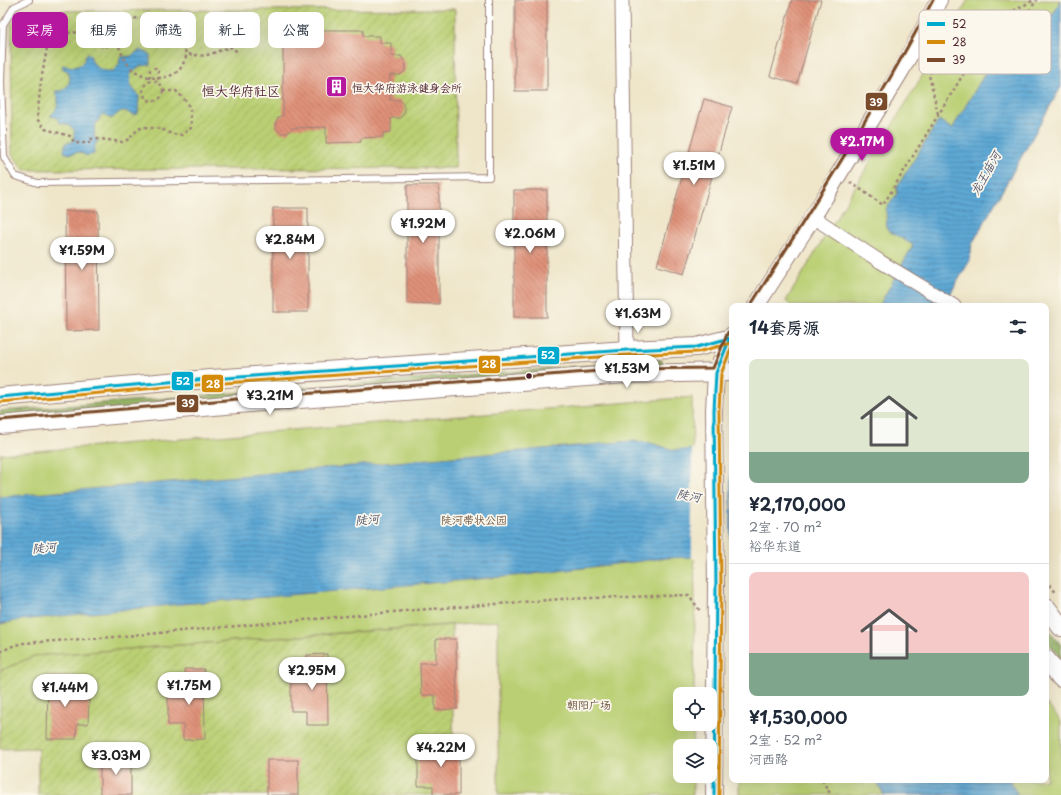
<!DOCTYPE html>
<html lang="zh">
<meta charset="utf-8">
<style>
:root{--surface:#fff;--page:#f6f6f7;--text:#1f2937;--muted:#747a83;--line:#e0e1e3;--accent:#b5179e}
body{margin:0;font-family:"Playpen Sans","LXGW WenKai TC",sans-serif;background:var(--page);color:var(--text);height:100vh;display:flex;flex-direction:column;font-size:15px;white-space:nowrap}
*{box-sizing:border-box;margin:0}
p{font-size:13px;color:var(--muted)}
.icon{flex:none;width:22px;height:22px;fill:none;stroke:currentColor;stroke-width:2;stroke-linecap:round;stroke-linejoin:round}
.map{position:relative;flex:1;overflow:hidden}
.panel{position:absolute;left:729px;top:303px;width:320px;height:480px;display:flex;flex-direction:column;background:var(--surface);border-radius:8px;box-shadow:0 4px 16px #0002}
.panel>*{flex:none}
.hud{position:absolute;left:12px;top:12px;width:380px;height:36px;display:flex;gap:8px}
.fabs{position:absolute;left:673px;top:687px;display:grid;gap:8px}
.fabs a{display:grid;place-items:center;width:44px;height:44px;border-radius:8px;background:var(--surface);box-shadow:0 4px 16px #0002;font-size:20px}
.price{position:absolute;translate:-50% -34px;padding:0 9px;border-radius:14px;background:#fff;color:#222;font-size:13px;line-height:26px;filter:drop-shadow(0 1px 2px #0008)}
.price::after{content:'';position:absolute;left:50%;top:24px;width:12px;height:9px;margin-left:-6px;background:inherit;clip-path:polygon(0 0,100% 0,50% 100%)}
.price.on{background:var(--accent);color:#fff}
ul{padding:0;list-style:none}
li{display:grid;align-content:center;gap:8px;height:212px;padding:0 20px}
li+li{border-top:1px solid var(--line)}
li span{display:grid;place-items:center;height:124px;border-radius:8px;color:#555}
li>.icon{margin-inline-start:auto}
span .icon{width:72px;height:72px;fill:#fffc;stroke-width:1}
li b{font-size:17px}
h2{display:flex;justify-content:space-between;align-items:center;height:48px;padding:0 20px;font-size:17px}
.chip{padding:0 14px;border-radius:8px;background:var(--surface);box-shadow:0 4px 16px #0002;font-size:14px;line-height:36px}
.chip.on{background:var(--accent);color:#fff}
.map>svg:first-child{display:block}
</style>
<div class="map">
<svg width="1061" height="795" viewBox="0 0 1061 795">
<defs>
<pattern id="forest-crowns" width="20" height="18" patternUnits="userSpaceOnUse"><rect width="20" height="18" fill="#93b265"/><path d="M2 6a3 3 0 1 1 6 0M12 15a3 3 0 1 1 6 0" fill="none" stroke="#7a9053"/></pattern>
<pattern id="garden-furrows" width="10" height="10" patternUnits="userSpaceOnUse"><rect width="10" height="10" fill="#bacf73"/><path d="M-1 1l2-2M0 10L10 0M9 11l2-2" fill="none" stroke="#a1b164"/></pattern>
<pattern id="water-rules" width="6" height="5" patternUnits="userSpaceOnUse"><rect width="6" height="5" fill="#5da8d5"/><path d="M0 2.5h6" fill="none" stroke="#4f88ad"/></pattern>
<pattern id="building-back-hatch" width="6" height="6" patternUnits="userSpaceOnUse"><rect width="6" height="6" fill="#df9178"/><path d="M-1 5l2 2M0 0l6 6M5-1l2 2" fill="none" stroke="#b77663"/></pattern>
</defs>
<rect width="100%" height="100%" fill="#fbf7ec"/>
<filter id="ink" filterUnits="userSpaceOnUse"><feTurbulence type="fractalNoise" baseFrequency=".025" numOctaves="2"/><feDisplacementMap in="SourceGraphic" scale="8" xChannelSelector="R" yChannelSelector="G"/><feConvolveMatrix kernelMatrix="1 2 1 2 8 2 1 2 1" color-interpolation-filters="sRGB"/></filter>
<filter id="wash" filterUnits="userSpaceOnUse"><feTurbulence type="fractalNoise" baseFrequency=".012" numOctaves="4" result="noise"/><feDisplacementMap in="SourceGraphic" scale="16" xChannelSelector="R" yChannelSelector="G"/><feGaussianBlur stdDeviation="0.9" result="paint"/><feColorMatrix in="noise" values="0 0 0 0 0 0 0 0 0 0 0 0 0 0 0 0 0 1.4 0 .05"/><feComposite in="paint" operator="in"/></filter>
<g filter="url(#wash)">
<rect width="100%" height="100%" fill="#efe6ca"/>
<g fill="#bacf73" stroke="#82774f">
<polygon points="968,0 1061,0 1053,15 1003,43 952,130 939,120 897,187 897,194 913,245 879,306 791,306 786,301"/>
<polygon points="692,397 695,611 694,694 680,694 680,724 694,724 693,746 680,746 680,776 693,776 693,795 498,795 498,621 34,656 0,671 0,454"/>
<polygon points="1046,703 1061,721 1061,795 739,795 739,780 1046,780"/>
</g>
<g fill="url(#forest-crowns)" stroke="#6e6848">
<polygon points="662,360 663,365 0,419 0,411"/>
<polygon points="1046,626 1061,645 1061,659 1046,639"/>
</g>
<g fill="url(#garden-furrows)" stroke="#82774f">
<polygon points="455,9 456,168 24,170 12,154 11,24 23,11"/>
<polygon points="452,625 454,795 38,795 38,748 0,749 0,671 34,656"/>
</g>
<g fill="url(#water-rules)" stroke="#546480">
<polygon points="1061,0 1061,87 972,244 969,262 943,306 879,306 913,245 887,230 886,209 897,194 897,187 939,120 952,129 1003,43 1053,15"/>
<path d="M140,50L150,54V65L139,66L138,68L130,75L131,86L139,96L138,114L132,115L126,111H121L111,119L105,114L101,115L95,126L94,137L98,140L94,147V154L87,156L79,152L70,154L64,152L65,145L67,142L71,143L74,138V129L67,124L60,123L56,117L50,116C59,109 60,100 55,91H62C69,86 72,80 68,71L63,69L62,65C75,68 83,68 86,54L90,55C93,67 101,72 113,71L119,65L120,57L131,56Z"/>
<polygon points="633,441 650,443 674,450 732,449 732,563 692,557 666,558 525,575 171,605 21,620 0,624 0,497"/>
<polygon points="876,780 1009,780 1018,795 884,795"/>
</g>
<polygon fill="#efe6ca" points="730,447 730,565 692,559 692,448"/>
<g id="blocks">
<g fill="url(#building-back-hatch)">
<rect x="515" y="0" width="32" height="91"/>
<polygon points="792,0 821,0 797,84 770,76"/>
<polygon points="286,17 294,43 320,43 320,30 363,30 363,36 380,36 380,43 391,43 391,56 401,56 406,65 405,71 400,75 390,75 390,100 400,100 403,104 405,111 401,118 391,118 391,132 383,133 383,137 361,138 361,142 326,143 326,127 292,128 288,133 281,133 276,128 276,121 279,117 283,115 283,48 278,47 276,42 278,35 283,33 283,18"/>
<polygon points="704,99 732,107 684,274 657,266"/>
<polygon points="407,185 439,185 439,304 407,303"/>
<rect x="514" y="190" width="33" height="127"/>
<rect x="273" y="208" width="35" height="104"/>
<polygon points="65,211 98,211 99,330 66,331"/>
<polygon points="436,639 456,639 457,709 435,710 435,695 421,695 420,663 436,663"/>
<polygon points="327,654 328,725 306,725 306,711 291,711 291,679 307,678 307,655"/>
<polygon points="184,669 204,669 205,739 183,740 183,725 168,725 168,693 184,693"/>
<polygon points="48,677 79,677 79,700 89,700 88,724 77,724 76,739 47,739"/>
<polygon points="432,739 459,740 459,795 433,795 433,786 418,786 418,752 431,753"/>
<rect x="100" y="757" width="31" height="38"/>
<rect x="267" y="760" width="31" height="35"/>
</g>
</g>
</g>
<g filter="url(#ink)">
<use href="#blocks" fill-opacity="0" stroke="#9c827a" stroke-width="1"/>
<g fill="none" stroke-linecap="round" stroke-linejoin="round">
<defs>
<polyline id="service" points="29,0 14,7 3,25 1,82 4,157 15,176 38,183 489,177 489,0"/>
<g id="minor">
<polyline points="622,0 627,350"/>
<polyline points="813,217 881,262 954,306"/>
</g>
<g id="tertiary">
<polyline points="756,306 813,217 902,69 939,0"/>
<polyline points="714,795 716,586 714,410 716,373 730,338 732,335"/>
</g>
<g id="secondary">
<polyline points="0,397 168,382 627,350 697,347 732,338"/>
<polyline points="0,425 237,404 626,374 732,372"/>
<polyline points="1046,607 1061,627"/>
<polyline points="1046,659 1061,678"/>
</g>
</defs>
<use href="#service" stroke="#9c827a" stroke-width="8"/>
<use href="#minor" stroke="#9c827a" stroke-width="15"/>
<use href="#tertiary" stroke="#9c827a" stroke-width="18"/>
<use href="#secondary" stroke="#9c827a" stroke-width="20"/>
<g stroke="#9c827a" stroke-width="2.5" stroke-dasharray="3 3" stroke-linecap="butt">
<polyline points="45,14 47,21 56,37"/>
<path d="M117,41C120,49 123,58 129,66C141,79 166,83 179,70C183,66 185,59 187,54"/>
<polyline points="150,78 150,70 153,68 156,68 158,71 158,83"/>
<circle cx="153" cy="91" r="10"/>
<path d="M163,91H176C191,105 191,108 191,128L182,135L172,134L161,129L144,127L138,129L129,139L122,142L100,139H89V143H75L70,136L45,129L37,119L41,81L47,48L56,37L67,33L80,32L103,47L108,46L120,39L133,19L151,15L170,18L177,38L187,54C195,55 203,57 210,54C218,52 224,48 232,47L238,53"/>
<polyline points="938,114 929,75 946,46 1034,0"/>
<polyline points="850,182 883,205 988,34 1028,12 1037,0"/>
<polyline points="1046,580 1057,594"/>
<polyline points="0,652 15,645 24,643 114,637 404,611 562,599 689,595 700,611"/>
<polyline points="822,780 831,795"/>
</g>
<use href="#service" stroke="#fff" stroke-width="6"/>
<use href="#minor" stroke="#fff" stroke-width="13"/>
<use href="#tertiary" stroke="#fff" stroke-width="16"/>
<use href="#secondary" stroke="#fff" stroke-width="18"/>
<defs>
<g id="bus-1">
<polyline points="0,397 168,382 627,350 697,347 730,338"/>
<polyline points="714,795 716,586 714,410 716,373 730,338"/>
</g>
<g id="bus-2">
<polyline points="0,402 168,387 627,355 698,352 731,343"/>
<polyline points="719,795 721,586 719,410 721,374 732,346"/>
</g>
<g id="bus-3">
<path d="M752,303C815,204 878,104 933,0"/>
<polyline points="0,420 237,399 626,369 713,368 728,332"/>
</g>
</defs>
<use href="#bus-1" stroke="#fbf7ec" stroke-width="6"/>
<use href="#bus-2" stroke="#fbf7ec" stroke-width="6"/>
<use href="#bus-3" stroke="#fbf7ec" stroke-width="6"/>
<use href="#bus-1" stroke="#00a9ce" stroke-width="3"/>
<use href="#bus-2" stroke="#d48b09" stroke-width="3"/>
<use href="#bus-3" stroke="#7a4b2a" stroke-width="3"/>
</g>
</g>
<defs>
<symbol id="building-square" viewBox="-11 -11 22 22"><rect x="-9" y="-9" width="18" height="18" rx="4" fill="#b5179e" stroke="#fbf7ec"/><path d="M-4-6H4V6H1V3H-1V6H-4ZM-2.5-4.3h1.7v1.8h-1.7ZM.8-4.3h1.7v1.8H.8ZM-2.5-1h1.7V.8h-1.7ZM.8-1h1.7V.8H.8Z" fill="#fff"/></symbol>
</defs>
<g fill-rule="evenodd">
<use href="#building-square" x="324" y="74" width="25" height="25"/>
</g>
<circle fill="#4a1f2b" stroke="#fbf7ec" stroke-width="1.5" cx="529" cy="376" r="3.5"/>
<g text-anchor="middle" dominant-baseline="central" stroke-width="3.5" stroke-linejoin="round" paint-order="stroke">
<g font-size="11" fill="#4a1f2b" stroke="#fbf7ec" text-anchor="start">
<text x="352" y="87">恒大华府游泳健身会所</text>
</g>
<g font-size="11" fill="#6c5441" stroke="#fbf7ec">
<text x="474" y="519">陡河带状公园</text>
<text x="589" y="704">朝阳广场</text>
</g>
<g font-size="12" font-style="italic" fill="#52566f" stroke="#fbf7ec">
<text transform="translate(985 173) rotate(-60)">龙王庙河</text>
<text transform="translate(689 495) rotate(10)">陡河</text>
<text transform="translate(367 519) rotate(-5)">陡河</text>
<text transform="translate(44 547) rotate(-5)">陡河</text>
</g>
<g font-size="13" fill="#4a1f2b" stroke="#fbf7ec">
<text x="241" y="90">恒大华府社区</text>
</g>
</g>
<rect x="919" y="10" width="132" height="64" rx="6" fill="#fbf7ec" stroke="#c6b6b2" stroke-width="1"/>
<rect x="927" y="22" width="18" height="4" fill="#00a9ce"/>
<rect x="927" y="40" width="18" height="4" fill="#d48b09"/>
<rect x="927" y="58" width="18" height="4" fill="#7a4b2a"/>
<g font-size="11" fill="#4a1f2b">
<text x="952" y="28">52</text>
<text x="952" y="46">28</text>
<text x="952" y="64">39</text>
</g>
<g stroke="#fbf7ec" stroke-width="1.5">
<rect x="865" y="92" width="23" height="19" rx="4" fill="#7a4b2a"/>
<rect x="537" y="346" width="23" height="19" rx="4" fill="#00a9ce"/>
<rect x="478" y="355" width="23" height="19" rx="4" fill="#d48b09"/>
<rect x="171" y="371" width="23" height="20" rx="4" fill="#00a9ce"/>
<rect x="201" y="374" width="23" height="19" rx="4" fill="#d48b09"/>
<rect x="176" y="394" width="23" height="19" rx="4" fill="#7a4b2a"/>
</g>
<g font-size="11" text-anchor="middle" font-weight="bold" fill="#fff">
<text x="876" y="106">39</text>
<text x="548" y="359">52</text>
<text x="489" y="368">28</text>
<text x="183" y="385">52</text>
<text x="213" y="388">28</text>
<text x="188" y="407">39</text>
</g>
</svg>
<div class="fabs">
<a><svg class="icon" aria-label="locate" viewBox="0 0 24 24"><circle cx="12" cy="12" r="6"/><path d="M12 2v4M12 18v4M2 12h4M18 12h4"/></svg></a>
<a><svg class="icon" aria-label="layers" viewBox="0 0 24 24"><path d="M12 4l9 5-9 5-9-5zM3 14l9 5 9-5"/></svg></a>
</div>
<b class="price on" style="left:862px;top:162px">¥2.17M</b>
<b class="price" style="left:694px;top:186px">¥1.51M</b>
<b class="price" style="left:423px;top:244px">¥1.92M</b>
<b class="price" style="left:530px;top:254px">¥2.06M</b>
<b class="price" style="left:290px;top:260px">¥2.84M</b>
<b class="price" style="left:82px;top:271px">¥1.59M</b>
<b class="price" style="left:638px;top:334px">¥1.63M</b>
<b class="price" style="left:627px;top:389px">¥1.53M</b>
<b class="price" style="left:270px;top:416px">¥3.21M</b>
<b class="price" style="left:312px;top:691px">¥2.95M</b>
<b class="price" style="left:189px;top:706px">¥1.75M</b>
<b class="price" style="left:65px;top:708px">¥1.44M</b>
<b class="price" style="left:441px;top:768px">¥4.22M</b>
<b class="price" style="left:116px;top:776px">¥3.03M</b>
<div class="hud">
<a class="chip on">买房</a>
<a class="chip">租房</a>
<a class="chip">筛选</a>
<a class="chip">新上</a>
<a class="chip">公寓</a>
</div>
<section class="panel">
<h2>14套房源<svg class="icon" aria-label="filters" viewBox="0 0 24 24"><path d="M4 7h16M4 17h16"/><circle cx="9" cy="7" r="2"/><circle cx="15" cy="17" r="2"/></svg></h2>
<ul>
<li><span style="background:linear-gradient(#dfe7d0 75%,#7fa58c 0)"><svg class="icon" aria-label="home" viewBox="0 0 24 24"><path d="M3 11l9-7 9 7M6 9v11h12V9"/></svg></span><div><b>¥2,170,000</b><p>2室 · 70 m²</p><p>裕华东道</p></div></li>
<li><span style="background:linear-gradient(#f6c9c9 65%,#7fa58c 0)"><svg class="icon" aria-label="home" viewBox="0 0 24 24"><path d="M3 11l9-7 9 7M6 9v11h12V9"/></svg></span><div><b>¥1,530,000</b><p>2室 · 52 m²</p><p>河西路</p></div></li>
</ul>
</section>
</div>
